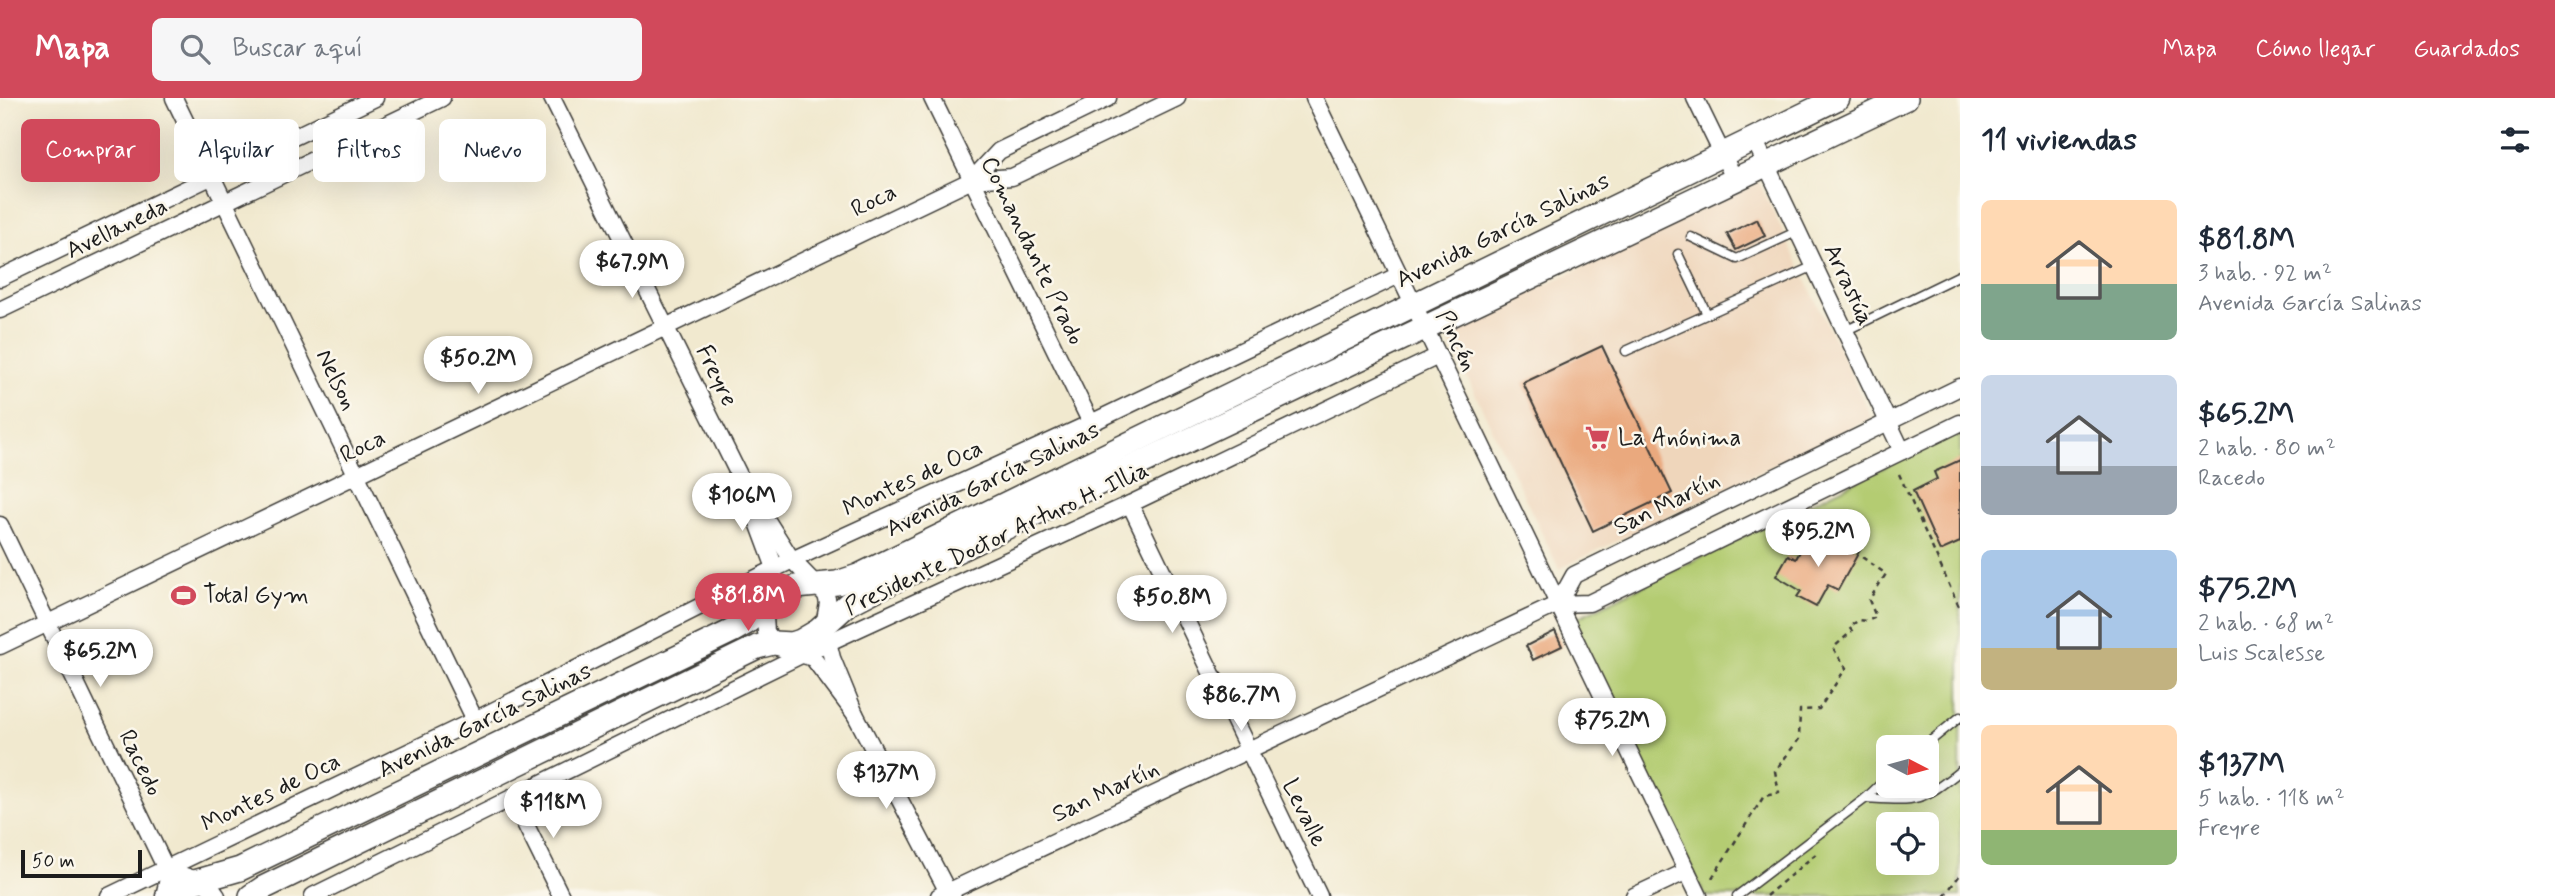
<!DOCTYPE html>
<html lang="es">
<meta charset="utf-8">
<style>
:root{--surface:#fff;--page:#f6f6f7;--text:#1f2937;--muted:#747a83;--accent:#d1495b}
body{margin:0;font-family:Mynerve,sans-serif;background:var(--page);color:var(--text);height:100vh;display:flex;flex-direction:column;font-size:26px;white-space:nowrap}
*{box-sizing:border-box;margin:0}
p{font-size:23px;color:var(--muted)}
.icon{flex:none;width:38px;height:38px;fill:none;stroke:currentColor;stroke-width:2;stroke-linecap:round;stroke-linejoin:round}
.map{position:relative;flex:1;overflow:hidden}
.panel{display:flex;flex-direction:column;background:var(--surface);width:595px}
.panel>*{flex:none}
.top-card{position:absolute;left:21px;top:21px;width:665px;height:63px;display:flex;gap:14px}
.needle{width:46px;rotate:96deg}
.fabs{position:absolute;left:1876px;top:637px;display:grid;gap:14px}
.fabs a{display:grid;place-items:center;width:63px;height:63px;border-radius:10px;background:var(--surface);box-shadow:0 7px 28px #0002;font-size:35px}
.scale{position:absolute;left:21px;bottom:18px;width:121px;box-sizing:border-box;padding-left:7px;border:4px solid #1c1c1c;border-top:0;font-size:19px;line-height:24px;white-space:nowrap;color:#1c1c1c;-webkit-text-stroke:5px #fbf7ec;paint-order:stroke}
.price{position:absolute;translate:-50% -60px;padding:0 16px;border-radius:24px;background:#fff;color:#222;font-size:23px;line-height:46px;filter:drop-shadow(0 2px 4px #0008)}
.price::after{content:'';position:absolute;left:50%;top:42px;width:21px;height:16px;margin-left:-10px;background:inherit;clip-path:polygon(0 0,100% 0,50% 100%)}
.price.on{background:var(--accent);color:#fff}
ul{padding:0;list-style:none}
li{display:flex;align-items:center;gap:21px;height:175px;padding:0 21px}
li span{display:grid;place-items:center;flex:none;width:196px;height:140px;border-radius:10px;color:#555}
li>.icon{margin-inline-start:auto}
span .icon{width:84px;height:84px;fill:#fffc;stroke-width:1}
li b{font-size:30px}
h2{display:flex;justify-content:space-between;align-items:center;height:84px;padding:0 21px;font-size:30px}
.chip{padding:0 24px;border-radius:10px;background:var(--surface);box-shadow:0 7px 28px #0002;font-size:24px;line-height:63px}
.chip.on{background:var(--accent);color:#fff}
header{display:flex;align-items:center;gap:42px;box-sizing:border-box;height:98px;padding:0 35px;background:var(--accent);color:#fff}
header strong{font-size:33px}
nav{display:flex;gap:38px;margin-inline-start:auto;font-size:24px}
.search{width:490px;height:63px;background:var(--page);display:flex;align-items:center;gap:18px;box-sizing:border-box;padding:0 24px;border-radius:10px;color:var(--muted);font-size:26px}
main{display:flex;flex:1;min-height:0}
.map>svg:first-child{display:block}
</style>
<header>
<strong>Mapa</strong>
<div class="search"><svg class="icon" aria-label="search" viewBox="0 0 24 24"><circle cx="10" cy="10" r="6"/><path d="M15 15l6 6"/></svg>Buscar aquí</div>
<nav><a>Mapa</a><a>Cómo llegar</a><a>Guardados</a></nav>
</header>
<main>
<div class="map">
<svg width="1960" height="798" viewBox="0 0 1960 798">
<rect width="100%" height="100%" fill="#fbf7ec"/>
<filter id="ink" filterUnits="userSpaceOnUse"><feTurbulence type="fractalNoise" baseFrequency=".0143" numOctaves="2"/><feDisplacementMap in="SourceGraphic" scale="14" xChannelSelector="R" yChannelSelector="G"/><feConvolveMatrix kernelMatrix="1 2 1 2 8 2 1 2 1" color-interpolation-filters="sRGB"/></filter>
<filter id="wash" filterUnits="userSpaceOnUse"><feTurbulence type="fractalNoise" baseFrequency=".00686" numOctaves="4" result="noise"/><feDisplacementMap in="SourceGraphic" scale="28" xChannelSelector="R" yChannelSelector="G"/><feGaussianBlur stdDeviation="1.57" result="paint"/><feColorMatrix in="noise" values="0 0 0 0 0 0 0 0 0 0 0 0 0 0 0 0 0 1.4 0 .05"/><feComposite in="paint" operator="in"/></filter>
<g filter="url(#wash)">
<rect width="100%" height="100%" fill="#f1e9cf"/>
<polygon fill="#efd6bb" points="1759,84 1872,320 1559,471 1446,235"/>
<path fill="#b4cc72" stroke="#687447" stroke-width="2" fill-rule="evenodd" d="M1960,332V798H1705L1573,522ZM1888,649H1927V688H1888ZM1888,726H1927V765H1888Z"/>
<g id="blocks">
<g fill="#eaa97e">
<polygon points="1757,121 1765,138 1736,152 1727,136"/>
<polygon points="1602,248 1672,395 1593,433 1523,285"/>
<polygon points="1960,362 1960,444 1940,453 1913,393 1937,381 1934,374"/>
<polygon points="1836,439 1860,452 1838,492 1828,487 1816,509 1797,499 1801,493 1776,478 1788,457 1796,461 1806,442 1827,454"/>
<polygon points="1555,533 1562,548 1533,562 1526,548"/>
</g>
</g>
</g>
<g filter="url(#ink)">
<use href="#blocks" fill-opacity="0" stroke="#3c3b37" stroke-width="2"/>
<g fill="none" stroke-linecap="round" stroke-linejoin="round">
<defs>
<g id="service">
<polyline points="1691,139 1737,161 1798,133"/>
<polyline points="1678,156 1707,216"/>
<polyline points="1845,233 1960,177"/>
<polyline points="1626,253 1814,168"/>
<polyline points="1923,649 1960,619"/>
<path d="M1866,700C1916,703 1920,705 1960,673"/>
<polyline points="1737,798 1866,700 1888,679"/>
</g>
<g id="minor">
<polyline points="174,0 475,622"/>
<polyline points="552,0 744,387 775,470 765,519 766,534 778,549 813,560 855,616"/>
<polyline points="932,0 1091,325"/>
<polyline points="1314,0 1699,798"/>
<polyline points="1695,0 1735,82"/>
<polyline points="1754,41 1902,353"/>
<polyline points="972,82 1012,79 1177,0"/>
<polyline points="0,180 375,0"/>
<polyline points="0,212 442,0"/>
<polyline points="1130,406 1319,798"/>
<polyline points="761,413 792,462 826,497 828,505 824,528 832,560 855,616 948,794"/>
<polyline points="0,427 166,771"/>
<polyline points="1558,506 1574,477 1960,289"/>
<polyline points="0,548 972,82 999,53 1108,0"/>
<polyline points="513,701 561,798"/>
<polyline points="109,798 475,622 792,462 1091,325 1399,177"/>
<path d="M164,798L168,781L166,771C183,780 207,780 217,798"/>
<polyline points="313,798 803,556 1130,406 1438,258"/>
<polyline points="939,798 1558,506 1589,505 1960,325"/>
<polyline points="1634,798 1687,773"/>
</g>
<polyline id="tertiary" points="948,794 950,798"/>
<g id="secondary">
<polyline points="172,798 191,785 240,771 732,533 746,525 787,492 796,489 837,485 858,478 1838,0"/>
<polyline points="251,798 263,790 757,549 773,545 792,546 801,543 818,533 848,506 875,492 1906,0"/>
</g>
</defs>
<use href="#service" stroke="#3c3b37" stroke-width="11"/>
<use href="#minor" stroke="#3c3b37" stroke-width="19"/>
<use href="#tertiary" stroke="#3c3b37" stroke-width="24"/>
<use href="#secondary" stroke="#3c3b37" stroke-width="26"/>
<g stroke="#3c3b37" stroke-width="2.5" stroke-dasharray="5 5" stroke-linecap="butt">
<polyline points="1899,376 1960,511"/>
<polyline points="1712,780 1764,698 1779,695 1775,673 1799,641 1800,612 1819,611 1846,570 1833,550 1852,533 1849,529 1859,522 1867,523 1876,519 1869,502 1886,476 1862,459"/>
<polyline points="1766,798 1817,755"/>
<polyline points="1944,798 1960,777"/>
</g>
<use href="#service" stroke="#fff" stroke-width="8"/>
<use href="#minor" stroke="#fff" stroke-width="16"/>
<use href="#tertiary" stroke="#fff" stroke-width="21"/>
<use href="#secondary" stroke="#fff" stroke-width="23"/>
</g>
</g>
<defs>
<symbol id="supermarket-bare" viewBox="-9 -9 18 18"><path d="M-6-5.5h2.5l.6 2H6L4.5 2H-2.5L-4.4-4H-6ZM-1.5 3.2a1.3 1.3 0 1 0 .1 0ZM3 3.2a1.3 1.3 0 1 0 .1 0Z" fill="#d1495b" stroke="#fbf7ec" stroke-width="2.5" paint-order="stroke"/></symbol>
<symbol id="stadium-bare" viewBox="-9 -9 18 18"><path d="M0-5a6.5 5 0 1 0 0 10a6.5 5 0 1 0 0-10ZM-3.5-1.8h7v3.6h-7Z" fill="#d1495b" stroke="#fbf7ec" stroke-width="2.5" paint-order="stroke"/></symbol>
</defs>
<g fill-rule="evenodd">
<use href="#supermarket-bare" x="1580" y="322" width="35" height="35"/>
<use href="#stadium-bare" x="166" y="480" width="35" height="35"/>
</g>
<g text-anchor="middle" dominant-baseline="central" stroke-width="5" stroke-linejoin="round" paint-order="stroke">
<g font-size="24" fill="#1c1c1c" stroke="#fbf7ec">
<text transform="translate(874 103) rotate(-26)">Roca</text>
<text transform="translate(117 131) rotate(-26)">Avellaneda</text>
<text transform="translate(1503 133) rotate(-26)">Avenida García Salinas</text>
<text transform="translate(1032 153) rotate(64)">Comandante Prado</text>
<text transform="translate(1848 187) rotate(65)">Arrastúa</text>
<text transform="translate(1456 243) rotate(64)">Pincén</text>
<text transform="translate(716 278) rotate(64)">Freyre</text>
<text transform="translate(336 282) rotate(64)">Nelson</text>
<text transform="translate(363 349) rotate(-26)">Roca</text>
<text transform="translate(913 381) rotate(-25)">Montes de Oca</text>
<text transform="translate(993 382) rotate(-26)">Avenida García Salinas</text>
<text transform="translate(1667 406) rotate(-26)">San Martín</text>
<text transform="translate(997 441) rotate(-25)">Presidente Doctor Arturo H. Illia</text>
<text transform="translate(485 623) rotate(-26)">Avenida García Salinas</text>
<text transform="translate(140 665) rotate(64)">Racedo</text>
<text transform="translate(1106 694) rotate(-25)">San Martín</text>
<text transform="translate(271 695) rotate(-26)">Montes de Oca</text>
<text transform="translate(1304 715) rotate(64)">Levalle</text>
</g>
<g font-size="24" fill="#1c1c1c" stroke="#fbf7ec" text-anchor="start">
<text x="1618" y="340">La Anónima</text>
<text x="203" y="497">Total Gym</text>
</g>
</g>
</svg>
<div class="fabs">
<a><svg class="needle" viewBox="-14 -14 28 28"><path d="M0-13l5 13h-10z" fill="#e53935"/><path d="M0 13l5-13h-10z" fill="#747a83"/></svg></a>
<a><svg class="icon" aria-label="locate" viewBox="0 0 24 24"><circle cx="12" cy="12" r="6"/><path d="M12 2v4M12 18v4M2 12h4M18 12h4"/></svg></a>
</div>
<div class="scale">50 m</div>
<b class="price" style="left:632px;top:202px">$67.9M</b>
<b class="price" style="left:478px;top:298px">$50.2M</b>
<b class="price" style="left:742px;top:435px">$106M</b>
<b class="price" style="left:1818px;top:471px">$95.2M</b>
<b class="price on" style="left:748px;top:535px">$81.8M</b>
<b class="price" style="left:1172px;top:537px">$50.8M</b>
<b class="price" style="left:100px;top:591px">$65.2M</b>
<b class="price" style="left:1241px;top:635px">$86.7M</b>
<b class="price" style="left:1612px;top:660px">$75.2M</b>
<b class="price" style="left:886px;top:713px">$137M</b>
<b class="price" style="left:553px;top:742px">$118M</b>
<div class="top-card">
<a class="chip on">Comprar</a>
<a class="chip">Alquilar</a>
<a class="chip">Filtros</a>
<a class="chip">Nuevo</a>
</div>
</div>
<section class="panel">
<h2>11 viviendas<svg class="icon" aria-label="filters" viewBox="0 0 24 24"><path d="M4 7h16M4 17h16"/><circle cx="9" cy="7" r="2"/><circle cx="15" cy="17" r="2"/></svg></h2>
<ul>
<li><span style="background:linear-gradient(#ffd9b3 60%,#7fa58c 0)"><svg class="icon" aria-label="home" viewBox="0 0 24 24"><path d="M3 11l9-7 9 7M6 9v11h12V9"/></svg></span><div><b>$81.8M</b><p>3 hab. · 92 m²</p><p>Avenida García Salinas</p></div></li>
<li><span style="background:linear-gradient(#c9d6e8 65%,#9aa5b1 0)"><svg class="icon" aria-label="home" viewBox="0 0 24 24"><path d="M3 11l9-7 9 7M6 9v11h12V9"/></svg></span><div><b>$65.2M</b><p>2 hab. · 80 m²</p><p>Racedo</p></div></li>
<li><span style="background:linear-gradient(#a9c7e8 70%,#c2b280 0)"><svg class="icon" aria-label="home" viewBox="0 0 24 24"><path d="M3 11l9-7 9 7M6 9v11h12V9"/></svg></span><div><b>$75.2M</b><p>2 hab. · 68 m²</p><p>Luis Scalesse</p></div></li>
<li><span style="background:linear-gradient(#ffd9b3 75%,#8fb573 0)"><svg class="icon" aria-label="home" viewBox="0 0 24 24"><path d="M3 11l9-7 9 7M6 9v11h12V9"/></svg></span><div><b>$137M</b><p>5 hab. · 118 m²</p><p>Freyre</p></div></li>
</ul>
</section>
</main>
